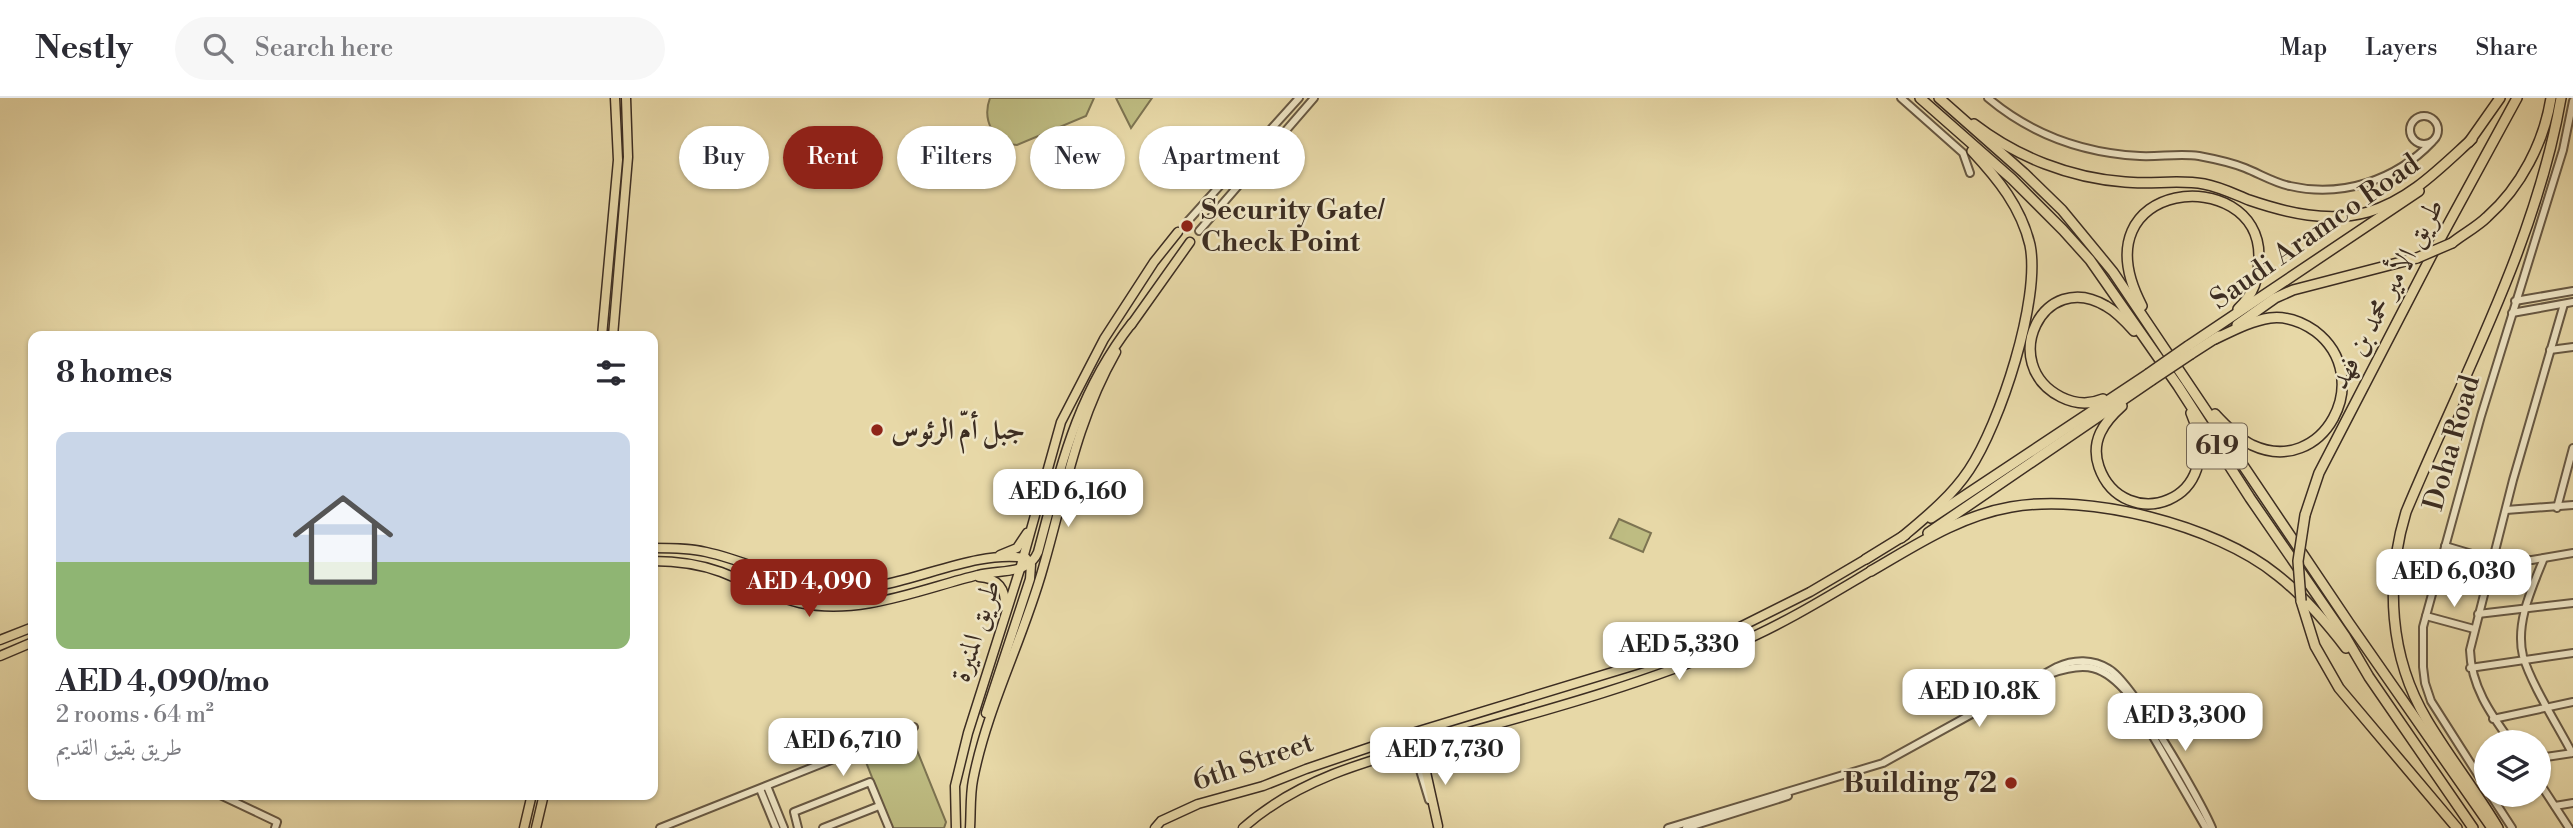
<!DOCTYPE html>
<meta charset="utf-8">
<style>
:root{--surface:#fff;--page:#f7f7f7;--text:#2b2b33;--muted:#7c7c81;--line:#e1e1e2;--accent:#8f2418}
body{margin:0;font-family:"Libre Bodoni",Amiri,serif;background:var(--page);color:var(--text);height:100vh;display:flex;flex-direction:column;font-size:26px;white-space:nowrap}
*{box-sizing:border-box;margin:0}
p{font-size:23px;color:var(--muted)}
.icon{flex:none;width:38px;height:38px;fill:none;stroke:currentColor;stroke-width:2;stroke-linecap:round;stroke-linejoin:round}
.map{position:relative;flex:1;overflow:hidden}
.side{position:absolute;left:28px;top:233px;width:630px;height:469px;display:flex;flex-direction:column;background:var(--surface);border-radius:14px;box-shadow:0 2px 5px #0004}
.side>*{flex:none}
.top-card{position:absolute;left:679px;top:28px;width:665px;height:63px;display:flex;gap:14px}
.controls{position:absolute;left:2474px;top:632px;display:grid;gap:14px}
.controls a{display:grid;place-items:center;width:77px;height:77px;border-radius:50%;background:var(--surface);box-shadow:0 2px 5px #0004;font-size:35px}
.price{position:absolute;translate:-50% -60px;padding:0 16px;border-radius:14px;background:#fff;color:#222;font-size:23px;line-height:46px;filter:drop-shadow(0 2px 4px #0008)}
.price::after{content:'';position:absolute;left:50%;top:42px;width:21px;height:16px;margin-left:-10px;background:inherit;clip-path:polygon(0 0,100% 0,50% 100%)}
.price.selected{background:var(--accent);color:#fff}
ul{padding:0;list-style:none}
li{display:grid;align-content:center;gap:14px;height:371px;padding:0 28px}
li span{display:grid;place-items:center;height:217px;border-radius:14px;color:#555}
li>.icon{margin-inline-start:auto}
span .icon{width:126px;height:126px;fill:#fffc;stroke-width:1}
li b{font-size:30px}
h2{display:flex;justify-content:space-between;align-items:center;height:84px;padding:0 28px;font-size:30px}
.pill{padding:0 24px;border-radius:32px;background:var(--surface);box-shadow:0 2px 5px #0004;font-size:24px;line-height:63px}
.pill.selected{background:var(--accent);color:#fff}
header{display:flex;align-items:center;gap:42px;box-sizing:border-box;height:98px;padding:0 35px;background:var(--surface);border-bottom:2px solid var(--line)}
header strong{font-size:33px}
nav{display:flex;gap:38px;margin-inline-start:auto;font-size:24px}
.search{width:490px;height:63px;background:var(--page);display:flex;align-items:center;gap:18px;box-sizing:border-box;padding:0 24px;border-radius:38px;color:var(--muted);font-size:26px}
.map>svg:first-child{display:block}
</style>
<header>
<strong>Nestly</strong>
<div class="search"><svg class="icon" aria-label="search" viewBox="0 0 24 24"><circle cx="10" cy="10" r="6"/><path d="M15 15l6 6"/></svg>Search here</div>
<nav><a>Map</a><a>Layers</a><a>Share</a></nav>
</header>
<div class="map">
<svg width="2573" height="730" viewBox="0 0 2573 730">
<rect width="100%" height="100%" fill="#e7d8a7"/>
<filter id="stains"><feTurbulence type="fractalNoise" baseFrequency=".00286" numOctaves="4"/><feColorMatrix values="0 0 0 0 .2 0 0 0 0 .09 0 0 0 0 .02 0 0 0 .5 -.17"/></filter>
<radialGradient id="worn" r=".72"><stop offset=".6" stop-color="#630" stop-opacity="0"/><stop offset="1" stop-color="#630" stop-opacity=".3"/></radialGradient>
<g fill="#bebc82" stroke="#7d7452" stroke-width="2">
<path d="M990,0H1094L1086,18L1017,47C993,46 982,21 990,0Z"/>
<polygon points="1116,0 1152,0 1131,30"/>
<polygon points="1619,421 1651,435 1643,454 1610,440"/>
<polygon points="910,635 946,724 944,730 892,730 862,654"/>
</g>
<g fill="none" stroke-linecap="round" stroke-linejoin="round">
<polyline stroke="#c5b68c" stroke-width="8" stroke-dasharray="8 4" stroke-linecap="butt" points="1178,134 1188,123"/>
<defs>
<g id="minor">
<polyline points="1901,0 1963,55 1970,75"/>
<path d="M1988,0C2032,37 2083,55 2140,58C2160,59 2179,55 2199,58C2215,61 2230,64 2245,70C2260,76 2275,85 2290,88C2342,100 2396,82 2432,44"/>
<circle cx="2424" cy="32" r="14"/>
<polyline points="1188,123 1299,0"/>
<polyline points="1199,133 1314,0"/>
<polyline points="2515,203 2573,193"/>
<polyline points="2512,215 2573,204"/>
<polyline points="2550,252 2573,249"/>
<polyline points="2557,410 2573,350"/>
<polyline points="2506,412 2573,407"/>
<polyline points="2445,448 2492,462 2532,462 2573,455"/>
<path d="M2544,460C2532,490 2515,525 2523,558C2531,586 2558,628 2572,655"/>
<polyline points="2478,516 2573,505"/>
<polyline points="2426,518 2474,531"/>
<polyline points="2470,570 2573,555"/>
<path d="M2050,576C2086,563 2104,567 2129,597L2206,730"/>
<polyline points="2493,621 2573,604"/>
<polyline points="1409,636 1429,702"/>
<path d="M2511,644C2490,615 2471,588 2470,552L2513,382L2564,206"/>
<polyline points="2539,660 2573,655"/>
<polyline points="2539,684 2569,730"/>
<polyline points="767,688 784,730"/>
<polyline points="760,691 776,730"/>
<polyline points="2487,691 2431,603 2425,585 2423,569 2423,529 2481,318 2563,52 2573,3"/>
<polyline points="218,696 277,724 275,730"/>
<polyline points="2490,696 2512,730"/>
<polyline points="2555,708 2573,705"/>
<polyline points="660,730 914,629"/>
<polyline points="798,730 794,714 870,684 889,730"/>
<polyline points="823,730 879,708"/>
<path d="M1668,730L1883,665L2057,569C2074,561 2093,561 2109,571C2132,584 2200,701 2212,730"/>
<polyline points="1686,730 1788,698"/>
</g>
<g id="major">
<polyline points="1131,227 1190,144"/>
<polyline points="602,238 618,62 615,0"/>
<polyline points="613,238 628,59 626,0"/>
<path d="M653,450C671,450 689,450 706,454C753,464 793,489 841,491C903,493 968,451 1026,460L1031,467L1030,481L986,615"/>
<polyline points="1000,457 1017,450 1027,435"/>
<path d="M653,463C676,463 699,466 721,474C747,484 772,499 800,505C860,518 921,491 978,477C999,471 1028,478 1038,454C1061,368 1076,297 1132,225"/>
<path d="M979,479C998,480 1006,491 1005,509"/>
<polyline points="0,542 33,529"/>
<polyline points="0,558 33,544"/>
<path d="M1458,637C1551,611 1646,585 1734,547C1782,527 1827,499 1871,473"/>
<polyline points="1438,728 1424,665 1427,656 1440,645"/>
<polyline points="524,730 532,696"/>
<polyline points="536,730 544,696"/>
<polyline points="956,730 955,688 968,635 1020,471 1061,324 1104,241 1154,164 1178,134"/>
<path d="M970,730C971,714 970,697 973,682C987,609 1023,542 1043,470C1065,394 1076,324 1116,254"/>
<polyline points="1155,730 1161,723 1198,706 1263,688 1306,671 1409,636 1672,556 1734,532 1810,494 1866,461"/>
<path d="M1243,730C1300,679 1374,661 1446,641"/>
</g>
<g id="highway">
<polyline points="1920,0 2012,81 2063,132 2090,162 2178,288 2250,400 2345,538 2369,579 2473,730"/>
<polyline points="1939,0 2024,75 2062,112 2113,174 2349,525 2492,730"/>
<path d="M1974,26C2017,59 2070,80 2125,84C2151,87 2178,81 2204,86C2220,89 2234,96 2249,102C2287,115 2329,125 2368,114C2410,102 2441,69 2472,41"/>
<polyline points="2469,44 2500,0"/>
<path d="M2452,145C2463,136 2477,129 2487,119C2521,89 2544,44 2551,0"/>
<path d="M2142,208C2075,80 2259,65 2259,158C2259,180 2254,196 2238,211"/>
<polyline points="2237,227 2275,200 2293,192 2417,160"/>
<path d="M2215,241C2232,233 2250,223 2270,220C2286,218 2302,224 2315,233C2377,280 2323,380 2252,347C2238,340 2226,328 2215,316"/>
<polyline points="2188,248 2419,93"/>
<polyline points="2191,256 2219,238"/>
<path d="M2103,301C2089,307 2075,306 2061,299C1997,266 2043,170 2106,208C2117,214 2126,224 2134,233"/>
<path d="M2122,308C2104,324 2090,343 2099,369C2123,437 2230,406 2191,315"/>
<polyline points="2305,417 2319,375 2438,145 2517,0"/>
<polyline points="1931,420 2148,276"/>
<polyline points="1928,435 2152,282"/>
<path d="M1901,440C1926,419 1951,399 1969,372C2000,326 2041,201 2030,147C2021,109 1998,81 1972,53"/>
<polyline points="1866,461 1905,437"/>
<path d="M1871,473C1916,447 1959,418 2011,409C2088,395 2216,427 2277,477C2304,498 2326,524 2346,550"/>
<polyline points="2301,503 2315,548 2339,590 2457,730"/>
<polyline points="1441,644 1462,636"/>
<path d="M2498,730C2476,693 2449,659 2427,622C2389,559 2385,483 2406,414C2462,279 2536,145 2561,0"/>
</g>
</defs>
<use href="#minor" stroke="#675843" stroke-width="10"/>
<use href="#major" stroke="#3c2d22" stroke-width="11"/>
<use href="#highway" stroke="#3c2d22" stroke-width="12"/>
<use href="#minor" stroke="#efe6c6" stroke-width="6"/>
<use href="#major" stroke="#e7d8a7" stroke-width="8"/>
<use href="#highway" stroke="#e7d8a7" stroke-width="9"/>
<defs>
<g id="highway-bridge">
<polyline points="2417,160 2452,145"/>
<polyline points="2148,276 2188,248"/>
<polyline points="2152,282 2191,256"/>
<polyline points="2301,503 2298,463 2305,417"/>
</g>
</defs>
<use href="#highway-bridge" stroke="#3c2d22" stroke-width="12" stroke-linecap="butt"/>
<use href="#highway-bridge" stroke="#e7d8a7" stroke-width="9"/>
</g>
<g fill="#8f2418" stroke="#efe6c6" stroke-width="2.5">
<circle cx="1187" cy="128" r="7"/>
<circle cx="877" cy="332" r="7"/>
<circle cx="2011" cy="685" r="7"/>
</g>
<g text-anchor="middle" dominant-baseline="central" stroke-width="5" stroke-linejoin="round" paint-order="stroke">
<rect fill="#efe6c6" stroke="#726453" stroke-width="2" x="2187" y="325.5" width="60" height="45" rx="5"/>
<g font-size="26" font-weight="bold" fill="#3c2d22">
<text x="2217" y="348">619</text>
</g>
<g font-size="28" font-weight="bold" fill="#3c2d22" stroke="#efe6c6" text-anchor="start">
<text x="1201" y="112">Security Gate/<tspan x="1201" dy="32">Check Point</tspan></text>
<text x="891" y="332">جبل أمّ الرئوس</text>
<text x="1997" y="685" text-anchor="end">Building 72</text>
</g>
<g font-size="28" fill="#3c2d22" stroke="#efe6c6">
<text transform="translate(2315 134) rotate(-35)">Saudi Aramco Road</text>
<text transform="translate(2387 196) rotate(-62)">طريق الأمير محمد بن فهد</text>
<text transform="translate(2452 345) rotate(-74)">Doha Road</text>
<text transform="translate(976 533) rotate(-72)">طريق المنيرة</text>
<text transform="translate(1253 664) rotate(-19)">6th Street</text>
</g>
</g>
<rect width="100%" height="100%" filter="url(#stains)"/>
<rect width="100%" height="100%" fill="url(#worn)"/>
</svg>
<div class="controls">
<a><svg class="icon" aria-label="layers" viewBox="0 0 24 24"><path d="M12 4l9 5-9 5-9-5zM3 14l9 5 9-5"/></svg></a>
</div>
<b class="price" style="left:1068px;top:431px">AED 6,160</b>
<b class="price" style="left:2454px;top:511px">AED 6,030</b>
<b class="price selected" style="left:809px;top:521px">AED 4,090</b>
<b class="price" style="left:1679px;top:584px">AED 5,330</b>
<b class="price" style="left:1979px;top:631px">AED 10.8K</b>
<b class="price" style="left:2185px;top:655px">AED 3,300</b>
<b class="price" style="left:843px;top:680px">AED 6,710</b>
<b class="price" style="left:1445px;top:689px">AED 7,730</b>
<div class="top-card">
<a class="pill">Buy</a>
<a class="pill selected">Rent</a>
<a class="pill">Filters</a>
<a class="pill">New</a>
<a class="pill">Apartment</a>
</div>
<section class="side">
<h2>8 homes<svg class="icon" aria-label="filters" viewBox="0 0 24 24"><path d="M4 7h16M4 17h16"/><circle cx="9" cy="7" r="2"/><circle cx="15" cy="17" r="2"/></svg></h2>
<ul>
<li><span style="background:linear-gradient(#c9d6e8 60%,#8fb573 0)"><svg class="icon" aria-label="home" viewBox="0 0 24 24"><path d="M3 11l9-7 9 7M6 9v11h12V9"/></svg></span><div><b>AED 4,090/mo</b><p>2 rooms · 64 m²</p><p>طريق بقيق القديم</p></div></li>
</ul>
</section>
</div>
